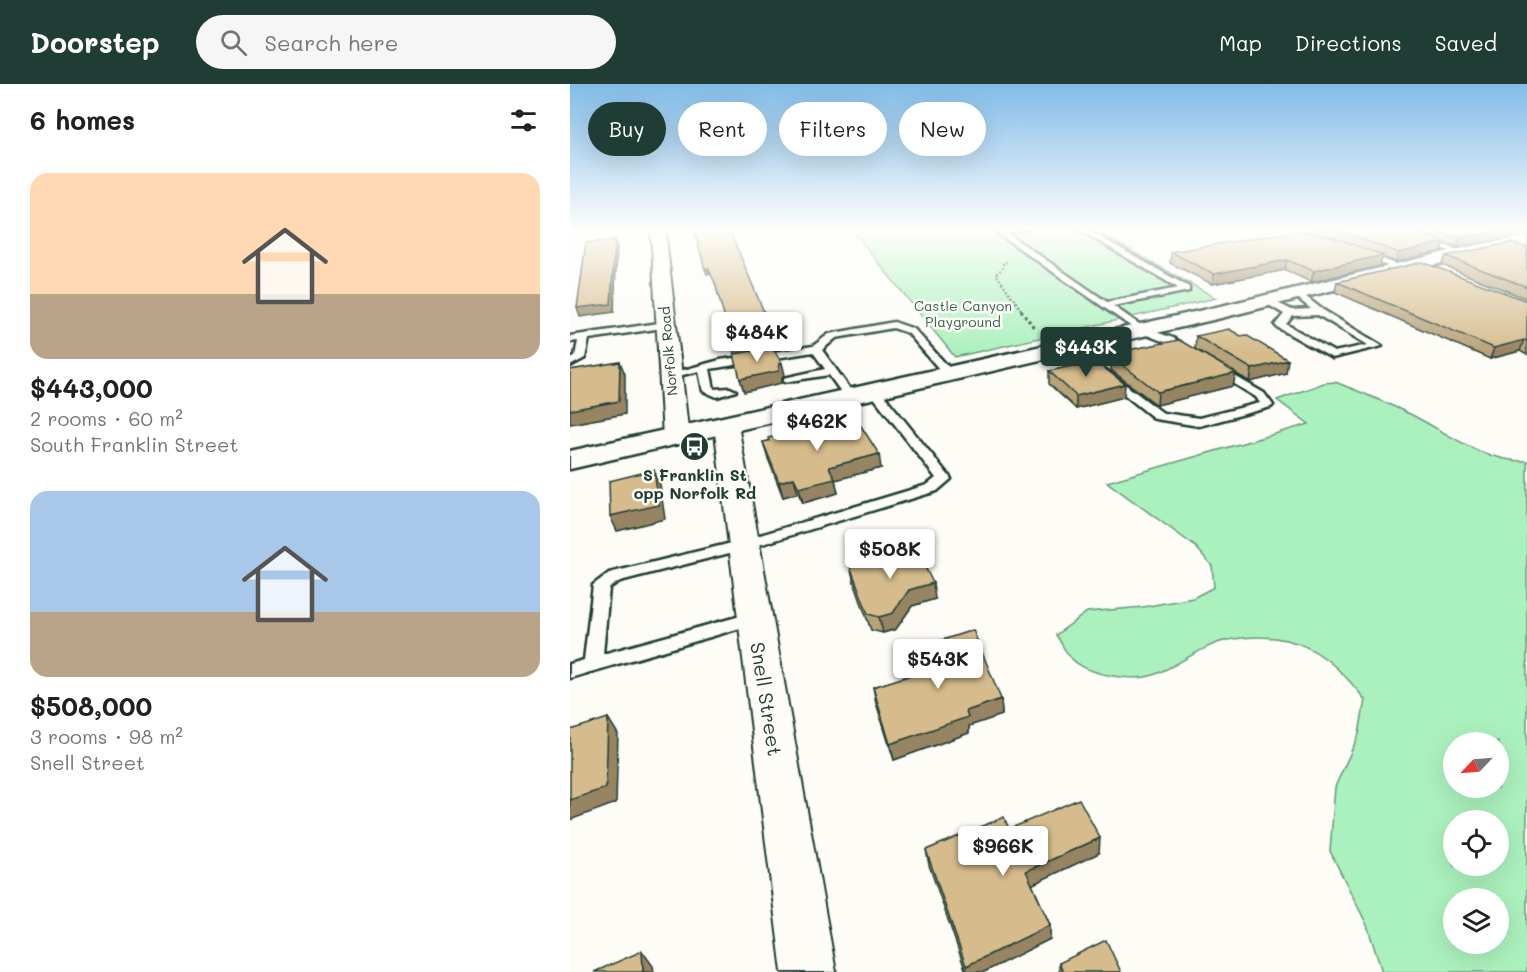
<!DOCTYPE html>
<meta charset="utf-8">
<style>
:root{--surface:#fff;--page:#f6f6f6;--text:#202124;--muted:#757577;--accent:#1f3d34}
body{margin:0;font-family:Mali,sans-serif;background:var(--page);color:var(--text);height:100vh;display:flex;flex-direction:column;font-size:22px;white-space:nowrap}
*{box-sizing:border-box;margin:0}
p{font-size:20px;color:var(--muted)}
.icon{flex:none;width:33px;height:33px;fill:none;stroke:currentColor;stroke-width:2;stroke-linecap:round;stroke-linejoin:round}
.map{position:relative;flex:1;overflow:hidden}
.drawer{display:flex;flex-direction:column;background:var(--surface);width:570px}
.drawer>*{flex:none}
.hud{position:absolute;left:18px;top:18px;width:570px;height:54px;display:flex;gap:12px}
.needle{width:39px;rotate:245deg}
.fabs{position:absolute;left:873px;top:648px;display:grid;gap:12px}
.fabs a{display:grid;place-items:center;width:66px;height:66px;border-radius:50%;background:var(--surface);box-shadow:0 6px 24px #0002;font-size:30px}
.price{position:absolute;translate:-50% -51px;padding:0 14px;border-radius:6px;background:#fff;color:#222;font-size:20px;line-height:39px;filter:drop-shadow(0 2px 3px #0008)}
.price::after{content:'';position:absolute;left:50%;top:36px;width:18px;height:14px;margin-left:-9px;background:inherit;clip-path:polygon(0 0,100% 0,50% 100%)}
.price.selected{background:var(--accent);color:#fff}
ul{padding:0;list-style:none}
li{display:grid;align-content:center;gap:12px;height:318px;padding:0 30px}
li span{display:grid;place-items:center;height:186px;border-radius:18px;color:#555}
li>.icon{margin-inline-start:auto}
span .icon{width:108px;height:108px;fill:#fffc;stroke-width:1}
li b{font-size:26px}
h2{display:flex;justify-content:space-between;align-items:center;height:72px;padding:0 30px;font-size:26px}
.tag{padding:0 21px;border-radius:27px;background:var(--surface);box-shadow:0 6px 24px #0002;font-size:21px;line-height:54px}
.tag.selected{background:var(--accent);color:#fff}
header{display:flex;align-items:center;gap:36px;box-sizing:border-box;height:84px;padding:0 30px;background:var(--accent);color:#fff}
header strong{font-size:28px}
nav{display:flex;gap:33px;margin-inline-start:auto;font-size:21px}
.search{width:420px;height:54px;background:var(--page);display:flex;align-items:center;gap:15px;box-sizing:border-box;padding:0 21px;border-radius:33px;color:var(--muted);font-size:22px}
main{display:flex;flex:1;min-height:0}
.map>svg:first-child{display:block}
</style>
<header>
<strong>Doorstep</strong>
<div class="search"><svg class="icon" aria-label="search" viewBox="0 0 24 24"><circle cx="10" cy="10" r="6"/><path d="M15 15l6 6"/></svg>Search here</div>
<nav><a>Map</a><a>Directions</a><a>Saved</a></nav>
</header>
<main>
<section class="drawer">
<h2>6 homes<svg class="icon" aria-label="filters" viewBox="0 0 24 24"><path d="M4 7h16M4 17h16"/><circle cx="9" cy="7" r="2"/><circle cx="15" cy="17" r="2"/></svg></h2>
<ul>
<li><span style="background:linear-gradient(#ffd9b3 65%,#b9a48a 0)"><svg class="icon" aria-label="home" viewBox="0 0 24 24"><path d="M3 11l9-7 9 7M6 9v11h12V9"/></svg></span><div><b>$443,000</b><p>2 rooms · 60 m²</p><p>South Franklin Street</p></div></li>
<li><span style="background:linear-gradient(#a9c7e8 65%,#b9a48a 0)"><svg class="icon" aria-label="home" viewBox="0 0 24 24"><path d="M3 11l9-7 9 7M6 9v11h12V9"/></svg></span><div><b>$508,000</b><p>3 rooms · 98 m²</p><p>Snell Street</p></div></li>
</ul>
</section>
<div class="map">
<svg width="957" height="888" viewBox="0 0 957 888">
<rect width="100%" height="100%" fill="#fdfcf7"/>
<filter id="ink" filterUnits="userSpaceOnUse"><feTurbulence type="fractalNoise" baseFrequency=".0167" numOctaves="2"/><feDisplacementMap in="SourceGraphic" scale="12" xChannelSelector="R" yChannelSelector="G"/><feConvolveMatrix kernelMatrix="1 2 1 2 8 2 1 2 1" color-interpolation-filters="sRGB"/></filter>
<g filter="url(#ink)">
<g fill="#abf1bd" stroke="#659778" stroke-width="1.5" fill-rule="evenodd">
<polygon points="281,145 523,145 646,214 385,273"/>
<path d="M765,298C791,308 817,319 842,331C879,350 914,378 957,377V888H812L797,841L760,767L765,703L789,650L795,616C758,567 722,544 658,556C632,561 609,582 583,591C562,598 517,591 501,574C495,568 491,558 486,551L517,528L573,523L623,514L644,503L642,482L626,463L537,398L739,340L707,316L754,299ZM884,658H928V704H884ZM884,736H928V782H884ZM884,814H928V860H884Z"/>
</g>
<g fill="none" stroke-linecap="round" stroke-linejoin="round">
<defs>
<g id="lane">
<polygon points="439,145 458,145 437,149 537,218 608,204 508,145 516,145 619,203 619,207 543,222 575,244 603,254 623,267 614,269 595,258 569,248 426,148"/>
<polygon points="814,145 824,145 898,169 891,171"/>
<polygon points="789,168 795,168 836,184 829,186 789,172"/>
<path d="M727,206L753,226L812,262L762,274L707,243L705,241L714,230L692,217L699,215L722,226L741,225L724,211V207ZM748,231L798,261L764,268L716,240L723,232Z"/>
<polygon points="96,238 99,239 99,243 19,255 15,274 0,282 0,275 5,272 8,257 0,258 0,252"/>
<polygon points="324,238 344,245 383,288 383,292 375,292 338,249 323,244 266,254 252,266 286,313 280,316 276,315 259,291 214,298 214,294 255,285 243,268 140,285 144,305 160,304 166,307 147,313 133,307 129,287 100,294 95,291 150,276 243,262 259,250"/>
<polygon points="500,259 593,329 629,334 690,319 686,313 645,288 644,286 649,283 694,309 703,321 701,323 629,342 585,335 496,264 496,260"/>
<polygon points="305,304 309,305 379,392 381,395 367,407 179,464 50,497 39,504 33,570 185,528 191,530 194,534 191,538 0,594 0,580 14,576 23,501 39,489 170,457 357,401 366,394 299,307"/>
</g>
<g id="street">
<polygon points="81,145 95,145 119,353 115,358 106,361 97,358 93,353"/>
<polygon points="156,334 165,336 168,341 266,888 212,888 144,341 147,336"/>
</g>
<polygon id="secondary" points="957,152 957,162 901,172 651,234 0,385 0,367 651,222 901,162"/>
</defs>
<use href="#lane" stroke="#1f3d34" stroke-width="5"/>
<use href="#street" stroke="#1f3d34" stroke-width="4"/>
<use href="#secondary" stroke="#1f3d34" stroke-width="5"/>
<g stroke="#1f3d34" stroke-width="2" stroke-dasharray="2 2" stroke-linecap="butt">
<polyline points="313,145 363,145"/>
<polyline points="437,178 433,179 433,184 426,190 452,227"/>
</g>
<polyline stroke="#1f3d34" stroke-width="3" stroke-dasharray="3 3" stroke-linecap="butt" points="451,226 465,245"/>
<use href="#lane" fill="#fdfcf7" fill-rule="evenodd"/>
<use href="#street" fill="#fdfcf7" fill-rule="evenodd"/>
<use href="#secondary" fill="#fdfcf7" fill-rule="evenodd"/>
</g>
<g fill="#b8a278" stroke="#1f3d34" stroke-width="1.5">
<polygon points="736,145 957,145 887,163 874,159 871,167 826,178 812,173 810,182 741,198 715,186 642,200 600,179 601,168 736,148"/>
<polygon points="957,163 957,215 872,181 876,172"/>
<polygon points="767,198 957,217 957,271 950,267 920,275 765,208"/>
<polygon points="626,252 716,289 680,298 665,289 663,302 587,321 541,286 542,273 548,272 548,268 657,284 625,265"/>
<polygon points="479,287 554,313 506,325 479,300"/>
<polygon points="261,345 311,384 265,396 268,409 233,419 228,409 213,413 197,372 193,358"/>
<polygon points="280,482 365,515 342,522 326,545 313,549 301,546 284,498"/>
<polygon points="360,560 431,615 432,631 399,642 399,649 324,676 306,619 303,603 366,584 362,575"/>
<polygon points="439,745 529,769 462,800 480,841 480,855 414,888 396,888 359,781 356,766"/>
<polygon points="489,879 551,888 489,888"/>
</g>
<g fill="#968462" stroke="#1f3d34" stroke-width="1.5">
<polygon points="944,145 957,145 957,151 887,163 890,154"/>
<polygon points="45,156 47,163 44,228 10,233 7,224"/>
<polygon points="874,158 871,167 826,178 829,169"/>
<polygon points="813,171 810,182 741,198 744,187"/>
<polygon points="717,176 715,186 642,200 644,190"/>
<polygon points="138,184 140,190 137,190 135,185"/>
<polygon points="199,240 200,247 190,248 189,242"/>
<polygon points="954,256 950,267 920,275 924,264"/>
<polygon points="199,260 201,266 164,272 163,265"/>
<polygon points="718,276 716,289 680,298 682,285"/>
<polygon points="50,278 55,290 55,330 0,340 0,326"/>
<polygon points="212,279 215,291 212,293 212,299 174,308 170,295"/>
<polygon points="666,289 663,302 587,321 588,308"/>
<polygon points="555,300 554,313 506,325 506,312"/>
<polygon points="309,370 311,384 265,396 268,409 233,419 229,404 259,383"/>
<polygon points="84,386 90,401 95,435 47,447 40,432"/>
<polygon points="224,394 228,409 213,413 209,398"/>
<polygon points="363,499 365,515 342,522 326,545 313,549 309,533 339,506"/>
<polygon points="431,615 432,631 399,642 399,649 324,676 320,660 396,627"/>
<polygon points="38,634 48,650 46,719 0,736 0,716"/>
<polygon points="530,754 529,769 457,803 456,787"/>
<polygon points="480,841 480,855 414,888 397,888 396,882"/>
<polygon points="72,867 83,882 84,888 73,888"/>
</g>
<g fill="#d6bc8c" stroke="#1f3d34" stroke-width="1.5">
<polygon points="131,145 159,145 199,240 189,242 199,260 163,265 145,199 138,184 135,185 124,146"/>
<polygon points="761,145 834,145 874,158 829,169 768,146"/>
<polygon points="860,145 944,145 890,154"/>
<polygon points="726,147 762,153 813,171 744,187 717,176 644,190 601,168"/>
<polygon points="45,156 41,220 7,224 16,159"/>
<polygon points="940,159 957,163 957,203 876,172"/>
<polygon points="852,178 957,217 957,257 954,256 924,264 767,198"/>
<polygon points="659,245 671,252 676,251 718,276 682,285 626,252"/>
<polygon points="609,256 666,289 588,308 542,273 552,271 548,268"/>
<polygon points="203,264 212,279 209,280 209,287 170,295 164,270"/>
<polygon points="525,277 555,300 506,312 479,287"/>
<polygon points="50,278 49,317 0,326 0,286"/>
<polygon points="289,339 309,370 259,383 265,395 229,404 224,394 209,398 193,358 199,357 198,354 258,340 261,345"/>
<polygon points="84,386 89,421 40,432 39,397"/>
<polygon points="345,463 363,499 339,506 323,529 309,533 298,530 280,482"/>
<polygon points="403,546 431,615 396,627 398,633 320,660 303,603 370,582 360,560"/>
<polygon points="38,634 36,704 0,716 0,646"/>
<polygon points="509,715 530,754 456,787 480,841 396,882 356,766 434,733 439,745"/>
<polygon points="536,856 551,888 493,888 489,879"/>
<polygon points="72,867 73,888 24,888"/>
</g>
</g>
<linearGradient id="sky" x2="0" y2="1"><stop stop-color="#81bce8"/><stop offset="0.54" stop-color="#fefefb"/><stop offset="1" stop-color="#fefefb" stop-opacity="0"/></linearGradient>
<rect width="957" height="269" fill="url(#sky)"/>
<defs>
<symbol id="bus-disc" viewBox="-11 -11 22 22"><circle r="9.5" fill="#1f3d34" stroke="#fdfcf7"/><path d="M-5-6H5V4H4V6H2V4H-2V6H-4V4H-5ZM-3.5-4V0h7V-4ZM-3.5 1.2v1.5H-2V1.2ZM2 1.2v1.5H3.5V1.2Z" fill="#fff"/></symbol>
</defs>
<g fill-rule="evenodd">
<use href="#bus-disc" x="108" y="346" width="33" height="33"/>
</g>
<g text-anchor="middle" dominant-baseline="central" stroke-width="5" stroke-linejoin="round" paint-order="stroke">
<g font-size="14" fill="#3b614f" stroke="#fdfcf7">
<text x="393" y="221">Castle Canyon<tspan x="393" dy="16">Playground</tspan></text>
</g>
<g font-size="14" fill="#1f3d34" stroke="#fdfcf7">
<text transform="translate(98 267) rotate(-95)">Norfolk Road</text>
</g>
<g font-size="16" font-weight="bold" fill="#1f3d34" stroke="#fdfcf7">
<text x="125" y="390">S Franklin St<tspan x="125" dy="18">opp Norfolk Rd</tspan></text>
</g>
<g font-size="20" fill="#1f3d34" stroke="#fdfcf7">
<text transform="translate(197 615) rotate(81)">Snell Street</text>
</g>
</g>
</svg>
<div class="fabs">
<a><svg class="needle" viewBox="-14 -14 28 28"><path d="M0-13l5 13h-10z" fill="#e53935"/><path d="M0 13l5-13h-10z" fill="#757577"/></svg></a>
<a><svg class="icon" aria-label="locate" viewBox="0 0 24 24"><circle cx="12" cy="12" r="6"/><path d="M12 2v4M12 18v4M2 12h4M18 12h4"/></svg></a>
<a><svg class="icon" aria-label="layers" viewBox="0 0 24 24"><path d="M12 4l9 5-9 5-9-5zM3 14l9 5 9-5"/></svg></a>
</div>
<b class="price" style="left:187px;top:279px">$484K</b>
<b class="price selected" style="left:516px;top:294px">$443K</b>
<b class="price" style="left:247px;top:368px">$462K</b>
<b class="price" style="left:320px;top:496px">$508K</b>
<b class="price" style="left:368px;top:606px">$543K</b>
<b class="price" style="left:433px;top:793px">$966K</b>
<div class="hud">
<a class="tag selected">Buy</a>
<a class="tag">Rent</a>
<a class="tag">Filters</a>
<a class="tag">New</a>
</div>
</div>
</main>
